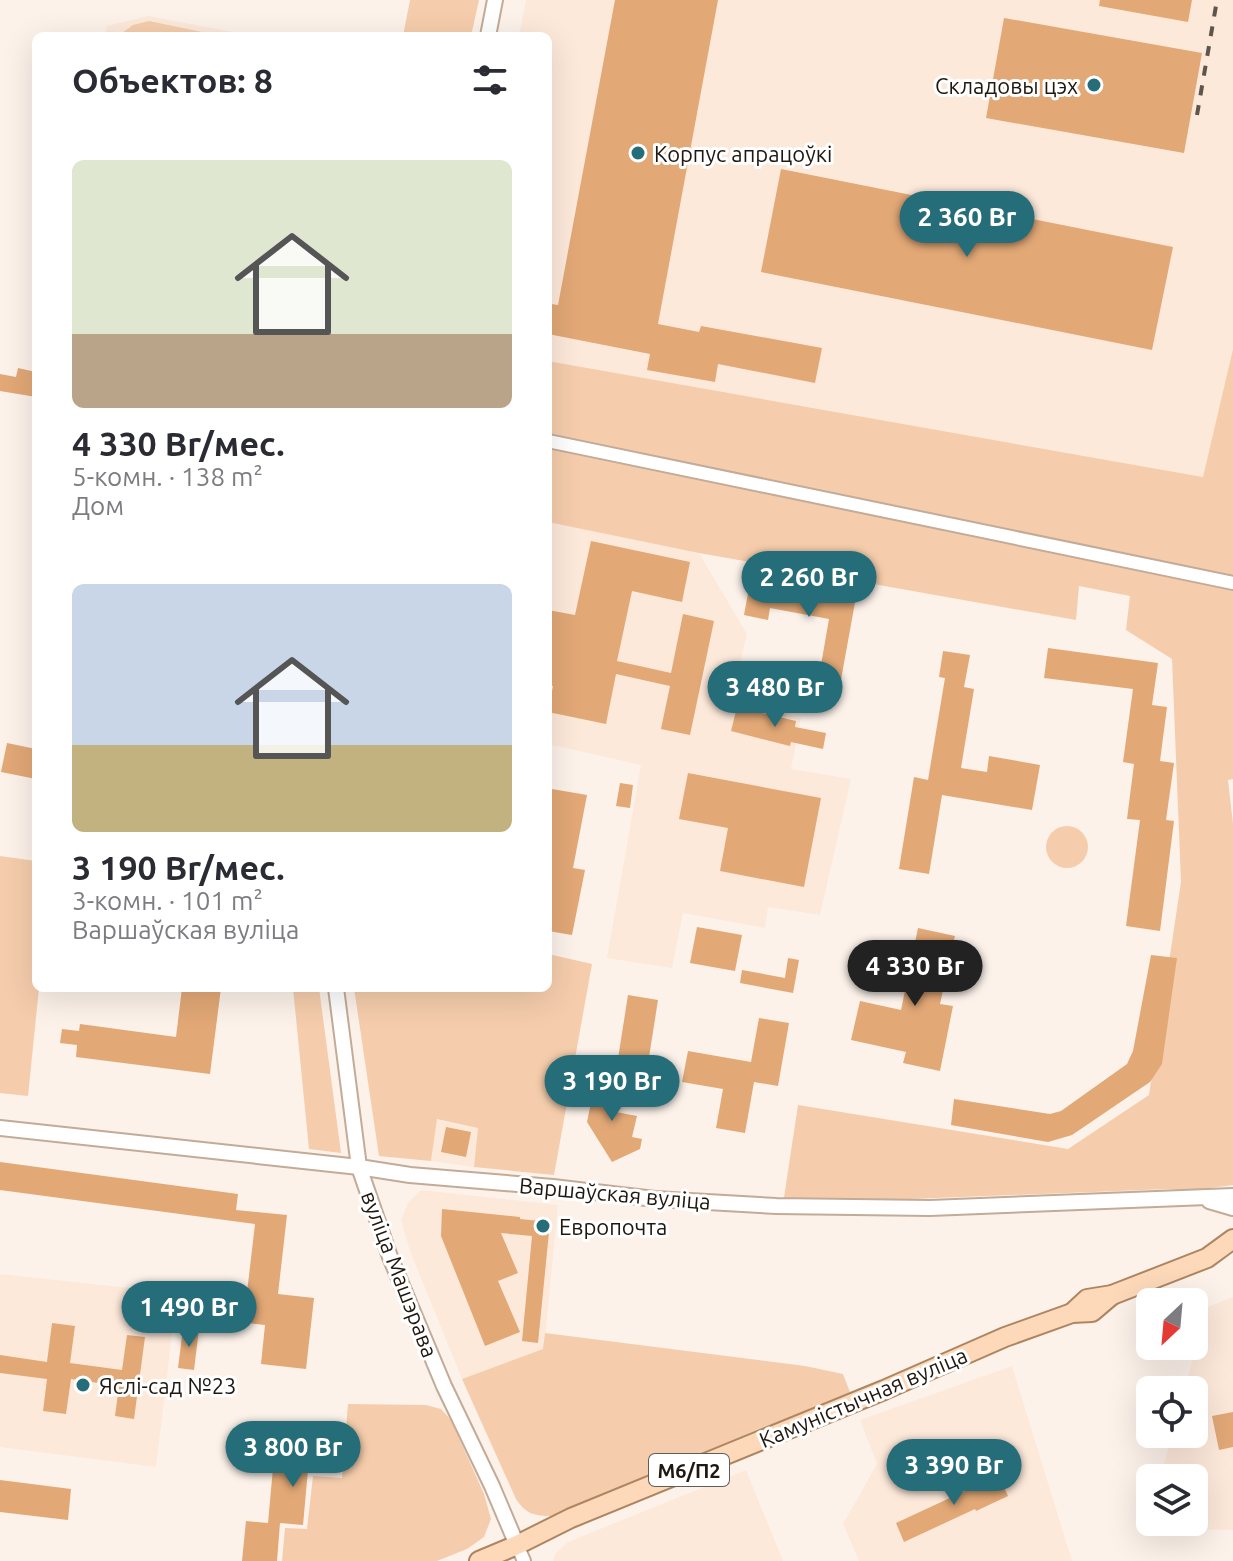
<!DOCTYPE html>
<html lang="ru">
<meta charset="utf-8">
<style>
:root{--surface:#fff;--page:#f2f2f3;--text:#2b2b33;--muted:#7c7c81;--accent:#266d7a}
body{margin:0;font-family:Ubuntu,sans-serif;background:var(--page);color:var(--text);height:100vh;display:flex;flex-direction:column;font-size:30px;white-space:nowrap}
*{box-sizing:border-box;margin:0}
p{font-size:26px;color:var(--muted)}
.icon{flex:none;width:44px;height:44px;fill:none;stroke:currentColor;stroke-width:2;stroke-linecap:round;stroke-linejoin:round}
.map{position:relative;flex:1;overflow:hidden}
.drawer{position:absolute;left:32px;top:32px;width:520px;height:960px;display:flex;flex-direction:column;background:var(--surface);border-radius:12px;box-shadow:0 8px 32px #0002}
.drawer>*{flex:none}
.needle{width:52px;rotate:206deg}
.tools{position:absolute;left:1136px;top:1288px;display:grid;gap:16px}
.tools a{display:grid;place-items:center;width:72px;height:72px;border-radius:12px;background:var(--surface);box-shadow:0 8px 32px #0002;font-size:40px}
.price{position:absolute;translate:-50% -68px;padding:0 18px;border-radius:28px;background:var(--accent);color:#fff;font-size:26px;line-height:52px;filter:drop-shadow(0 2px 4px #0008)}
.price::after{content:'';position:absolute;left:50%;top:48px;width:24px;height:18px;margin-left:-12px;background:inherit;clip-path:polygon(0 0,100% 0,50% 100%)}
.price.on{background:#222;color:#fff}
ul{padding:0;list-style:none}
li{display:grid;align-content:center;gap:16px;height:424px;padding:0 40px}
li span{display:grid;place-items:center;height:248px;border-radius:12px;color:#555}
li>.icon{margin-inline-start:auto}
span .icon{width:144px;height:144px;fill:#fffc;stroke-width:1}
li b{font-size:34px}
h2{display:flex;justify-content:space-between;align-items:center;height:96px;padding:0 40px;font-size:34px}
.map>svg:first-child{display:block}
</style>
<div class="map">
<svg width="1233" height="1561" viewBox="0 0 1233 1561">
<rect width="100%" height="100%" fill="#fcf2ea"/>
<g fill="#fde9da">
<polygon points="526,0 1233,0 1233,349 1204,477 548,361 548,36 519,36"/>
<polygon points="148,16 254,36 105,36 107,26"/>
<polygon points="548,479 705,510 699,553 747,634 731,700 801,718 791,769 851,779 820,915 768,907 765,928 683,913 672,968 607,958 641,765 548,744"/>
<polygon points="436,1119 479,1127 474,1167 431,1161"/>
<polygon points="421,1190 558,1205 544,1349 462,1379 410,1251 401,1220 408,1203"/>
<polygon points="0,1274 177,1293 156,1467 0,1447"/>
<polygon points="1233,1297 1233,1530 1147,1528 1150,1516 1150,1522 1194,1522 1194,1478 1160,1478 1172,1434 1194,1434 1194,1390 1184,1390 1208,1307"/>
<polygon points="1012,1366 1072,1561 859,1561 843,1524 877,1464 860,1420"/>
<polygon points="746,1470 783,1561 553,1561 555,1554 568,1542"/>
</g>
<g fill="#f5cdac">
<polygon points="410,0 479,0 471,36 403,36"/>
<polygon points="149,21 221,36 118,36 133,25"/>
<polygon points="1233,349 1233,779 1228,780 1233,824 1233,1185 1195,1190 1168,1189 783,1204 798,1105 1068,1149 1149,1095 1181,882 1172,659 1126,630 1130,596 1079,586 1076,620 699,553 548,522 548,361 1203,477"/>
<circle cx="1067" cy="847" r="21"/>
<polygon points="0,856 36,861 36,988 39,988 28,1096 0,1093"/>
<polygon points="548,954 592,964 554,1175 474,1167 478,1128 437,1119 431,1161 379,1156 354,988 548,988"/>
<polygon points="293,988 319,988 341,1153 309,1149"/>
<path d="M545,1333L805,1366L843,1374L850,1392L552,1516C534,1516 526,1514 516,1499L462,1379L543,1349Z"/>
<polygon points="348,1404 426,1405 441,1409 451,1420 484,1494 491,1519 484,1537 467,1549 437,1561 282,1561 285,1528 307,1529 313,1476 342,1478"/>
</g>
<g fill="#e2a876">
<polygon points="615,0 718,0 658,324 699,332 701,326 822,348 815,383 718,364 715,382 647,370 650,354 548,334 548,318 551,304 558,305"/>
<polygon points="1100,0 1192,0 1188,22 1099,6"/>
<polygon points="1004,18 1202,53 1184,153 986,118"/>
<polygon points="781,169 1173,247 1152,350 761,272"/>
<polygon points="18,368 36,372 36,397 0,391 0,374 16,377"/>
<polygon points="591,541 690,562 682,602 632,591 617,661 671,673 683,614 714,621 690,735 661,729 670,686 616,674 606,724 548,712 553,686 548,685 548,610 575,615"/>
<polygon points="751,577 856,597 840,685 807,678 810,663 821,665 829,619 770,608 768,620 744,615"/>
<polygon points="1048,648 1158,663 1152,705 1167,707 1160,761 1174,763 1166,820 1174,821 1160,931 1126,926 1140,820 1127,819 1134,764 1123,762 1133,689 1044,678"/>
<polygon points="943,651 970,655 964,687 974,689 961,768 987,772 989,756 1040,765 1032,810 942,795 929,874 899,869 914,777 928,780 945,678 939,677"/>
<polygon points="737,707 796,721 795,727 826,733 823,749 791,742 790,746 731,731"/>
<polygon points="7,743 36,749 36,779 1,772"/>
<polygon points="688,773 821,798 804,887 720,871 728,828 679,819"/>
<polygon points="620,783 633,785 630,808 616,806"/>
<polygon points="552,789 587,795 573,868 585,870 572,935 548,931 548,807"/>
<polygon points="697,927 742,935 735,971 690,963"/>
<polygon points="918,928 955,936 940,1004 953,1006 940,1071 903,1063 906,1052 851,1040 860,1001 901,1010"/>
<polygon points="1151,955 1177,958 1162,1064 1150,1082 1072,1135 1048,1142 951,1125 954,1099 1050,1114 1061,1111 1127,1064 1133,1051"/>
<polygon points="788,958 799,960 793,993 740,983 742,970 785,978"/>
<polygon points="182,988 221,988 210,1074 76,1057 77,1045 60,1043 62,1029 79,1031 80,1024 176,1037"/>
<polygon points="628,995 658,1000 647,1070 617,1065"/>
<polygon points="759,1018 789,1023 778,1086 754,1082 745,1133 716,1128 723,1089 682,1082 688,1051 751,1062"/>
<polygon points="602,1082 622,1086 616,1112 637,1116 632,1137 642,1139 640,1149 612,1162 587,1122 594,1088"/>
<polygon points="446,1127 471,1132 466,1157 441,1152"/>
<polygon points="0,1162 238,1194 236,1210 287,1215 278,1294 314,1298 306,1369 261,1364 265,1325 212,1319 214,1297 246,1301 255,1224 0,1190"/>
<polygon points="442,1209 520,1217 520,1219 550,1222 538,1343 522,1341 532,1236 501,1233 518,1273 498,1281 520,1332 485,1346 441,1236"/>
<polygon points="52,1323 75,1326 70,1363 122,1370 127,1335 145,1337 134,1419 115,1416 119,1386 71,1379 66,1414 43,1411 47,1379 0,1373 0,1355 47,1362"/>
<polygon points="183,1328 199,1329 194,1370 178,1368"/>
<polygon points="1233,1412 1233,1447 1219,1450 1212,1416"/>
<polygon points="300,1421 342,1424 337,1473 308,1470 303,1525 280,1523 277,1561 242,1561 246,1521 268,1523 273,1468 296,1470"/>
<polygon points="997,1472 1008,1496 976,1511 975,1509 904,1542 896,1523 967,1490 965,1487"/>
<polygon points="0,1480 71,1489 68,1520 0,1512"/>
</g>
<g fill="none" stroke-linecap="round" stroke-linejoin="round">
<defs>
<g id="minor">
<polyline points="548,441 1233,583"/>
<polyline points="517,1545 524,1561"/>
</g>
<g id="tertiary">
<polyline points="488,36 495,0"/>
<polyline points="336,988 359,1167 390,1257 444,1386 492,1486 517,1545"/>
<polyline points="0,1128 359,1167 410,1175 553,1187 655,1199 776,1206 930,1208 1233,1196"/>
<polyline points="1209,1201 1233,1208"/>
</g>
<g id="primary">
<polyline points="1072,1313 1087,1299 1112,1295 1207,1258 1233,1239"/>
<polyline points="479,1561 517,1545 571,1518 884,1390 1005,1337 1072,1313 1092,1312 1112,1295"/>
</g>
</defs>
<use href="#minor" stroke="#c3ab97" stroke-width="16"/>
<use href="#tertiary" stroke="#c3ab97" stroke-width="18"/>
<use href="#primary" stroke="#ae8561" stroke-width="22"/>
<use href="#minor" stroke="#fff" stroke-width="12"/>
<use href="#tertiary" stroke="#fff" stroke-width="14"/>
<use href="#primary" stroke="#fdd9ba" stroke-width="18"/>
<polyline stroke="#5e554d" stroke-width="4" stroke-dasharray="10 10" stroke-linecap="butt" points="1197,115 1217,0"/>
</g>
<g fill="#266d7a" stroke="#fff" stroke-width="3">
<circle cx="1094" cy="85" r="8"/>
<circle cx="638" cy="153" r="8"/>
<circle cx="543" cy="1226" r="8"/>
<circle cx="83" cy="1385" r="8"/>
</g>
<g text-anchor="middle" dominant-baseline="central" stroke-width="6" stroke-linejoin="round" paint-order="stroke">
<rect fill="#fff" stroke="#635d58" stroke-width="2" x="649" y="1454" width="80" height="32" rx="6"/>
<g font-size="20" font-weight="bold" fill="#201810">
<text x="689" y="1470">М6/П2</text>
</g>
<g font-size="22" fill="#201810" stroke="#fff" text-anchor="start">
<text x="1078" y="85" text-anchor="end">Складовы цэх</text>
<text x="654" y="153">Корпус апрацоўкі</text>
<text x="559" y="1226">Европочта</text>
<text x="99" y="1385">Яслі-сад №23</text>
</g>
<g font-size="22" fill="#201810" stroke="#fff">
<text transform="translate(615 1193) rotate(5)">Варшаўская вуліца</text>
<text transform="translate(400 1274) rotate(69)">вуліца Машэрава</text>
<text transform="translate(863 1397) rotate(-23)">Камуністычная вуліца</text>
</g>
</g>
</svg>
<div class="tools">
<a><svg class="needle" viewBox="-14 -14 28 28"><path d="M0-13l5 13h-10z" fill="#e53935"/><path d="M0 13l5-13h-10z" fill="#7c7c81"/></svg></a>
<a><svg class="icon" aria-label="locate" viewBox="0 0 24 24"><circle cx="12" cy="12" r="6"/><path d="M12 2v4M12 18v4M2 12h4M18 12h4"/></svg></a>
<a><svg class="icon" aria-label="layers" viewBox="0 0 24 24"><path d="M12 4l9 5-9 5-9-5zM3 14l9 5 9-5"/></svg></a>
</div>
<b class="price" style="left:967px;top:259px">2 360 Br</b>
<b class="price" style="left:809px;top:619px">2 260 Br</b>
<b class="price" style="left:775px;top:729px">3 480 Br</b>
<b class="price on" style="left:915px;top:1008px">4 330 Br</b>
<b class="price" style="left:612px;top:1123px">3 190 Br</b>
<b class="price" style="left:189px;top:1349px">1 490 Br</b>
<b class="price" style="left:293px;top:1489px">3 800 Br</b>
<b class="price" style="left:954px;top:1507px">3 390 Br</b>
<section class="drawer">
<h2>Объектов: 8<svg class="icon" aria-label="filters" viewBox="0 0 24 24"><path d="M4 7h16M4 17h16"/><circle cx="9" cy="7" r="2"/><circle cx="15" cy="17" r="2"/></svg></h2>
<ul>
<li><span style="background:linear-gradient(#dfe7d0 70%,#b9a48a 0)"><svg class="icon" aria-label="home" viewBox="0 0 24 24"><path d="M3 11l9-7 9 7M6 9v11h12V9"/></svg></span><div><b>4 330 Br/мес.</b><p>5-комн. · 138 m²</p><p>Дом</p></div></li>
<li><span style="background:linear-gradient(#c9d6e8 65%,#c2b280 0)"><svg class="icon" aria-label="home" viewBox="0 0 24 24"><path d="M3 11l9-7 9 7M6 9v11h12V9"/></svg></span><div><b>3 190 Br/мес.</b><p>3-комн. · 101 m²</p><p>Варшаўская вуліца</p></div></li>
</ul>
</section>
</div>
